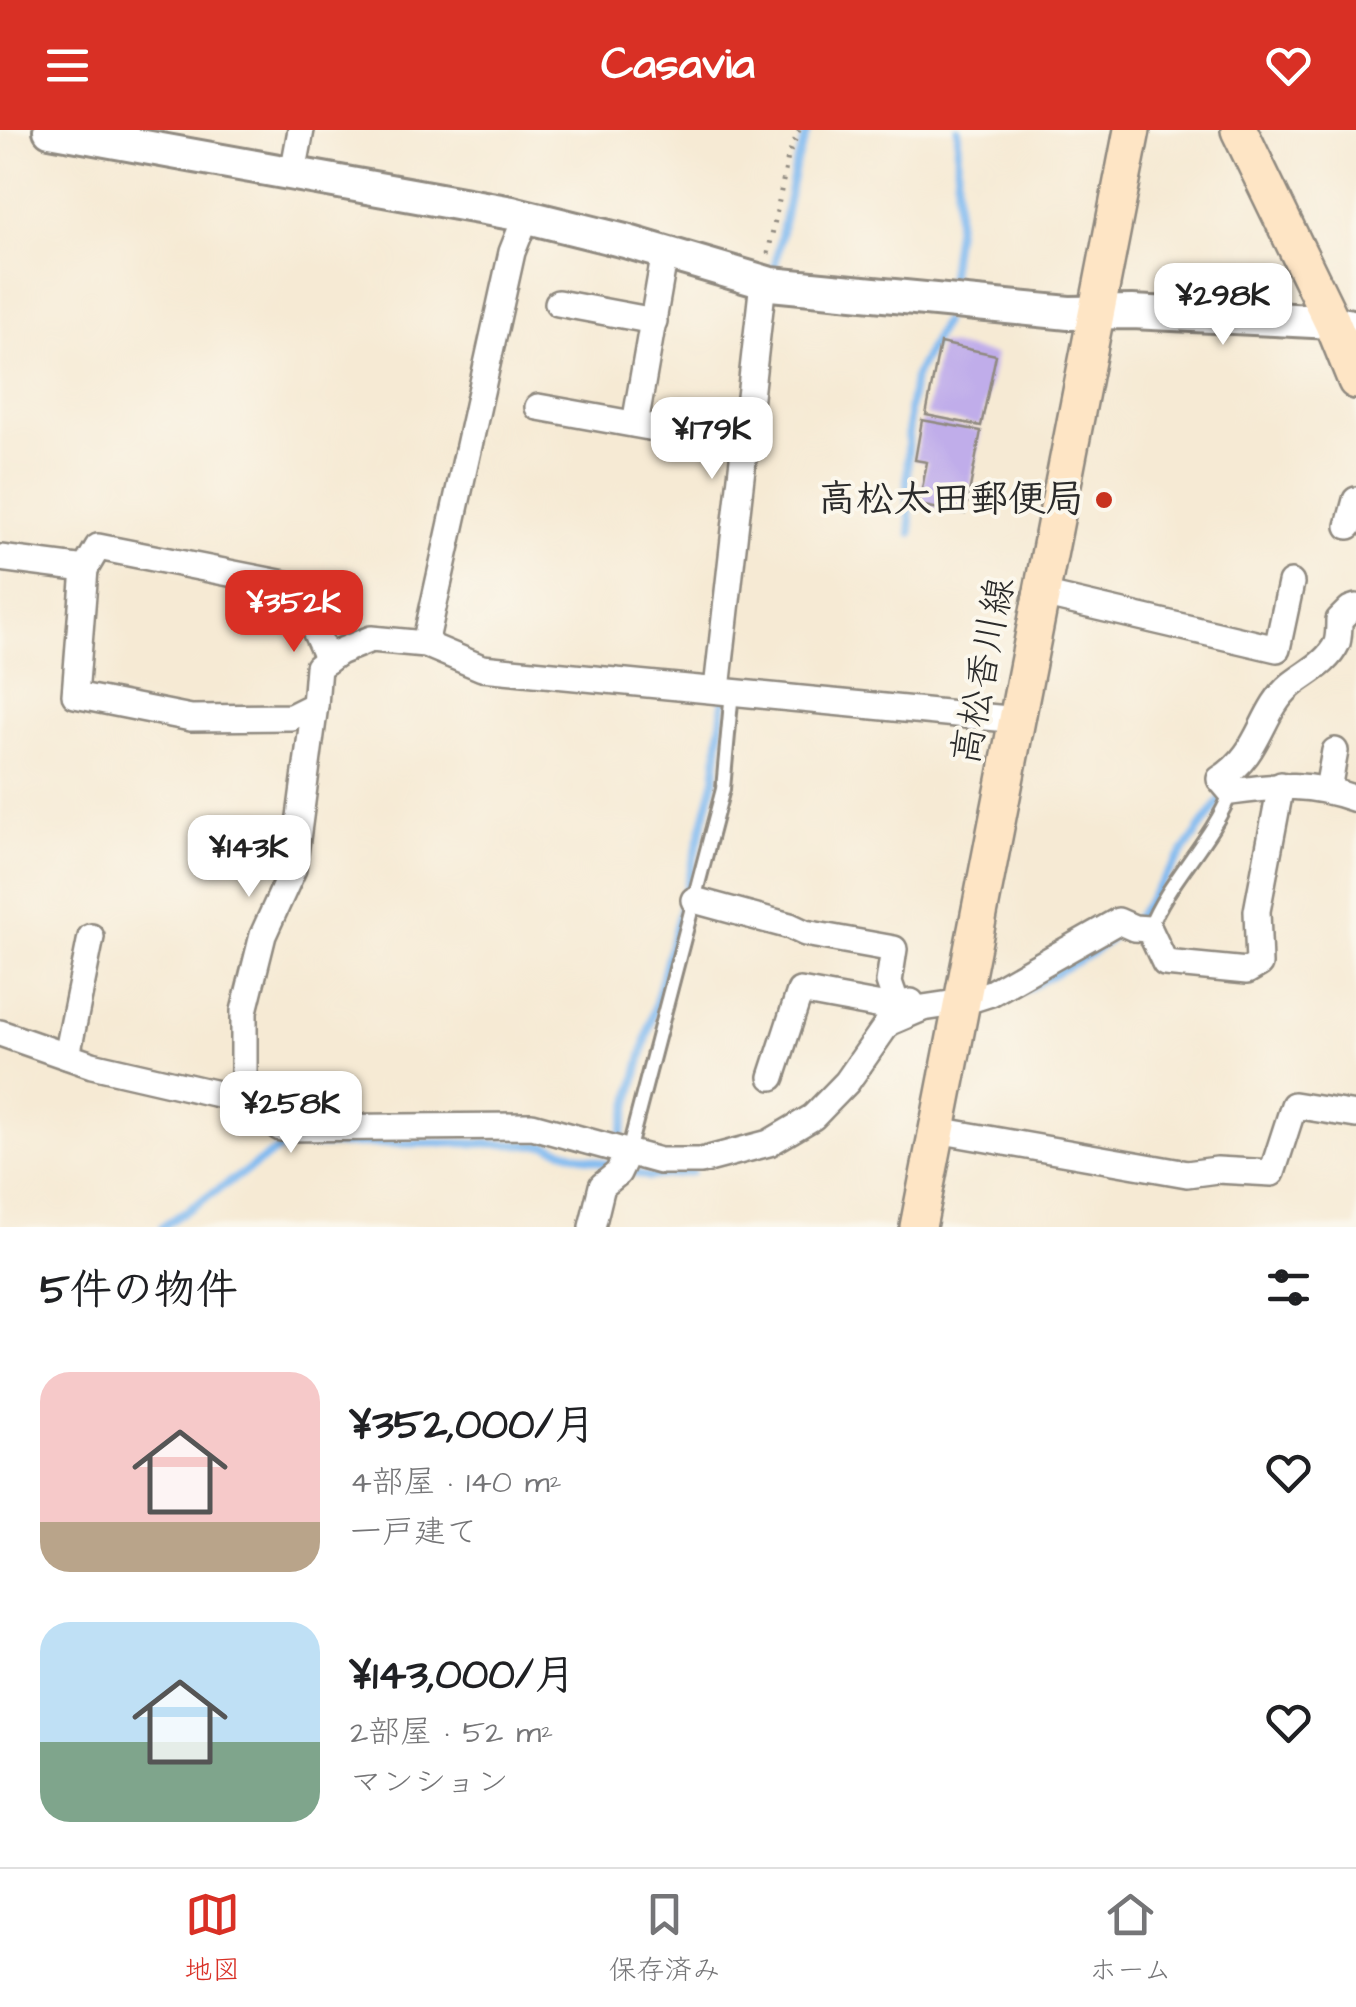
<!DOCTYPE html>
<html lang="ja">
<meta charset="utf-8">
<style>
:root{--surface:#fff;--page:#f6f6f6;--text:#202124;--muted:#757577;--line:#e0e0e0;--accent:#d93025}
body{margin:0;font-family:"Architects Daughter","Klee One",sans-serif;background:var(--page);color:var(--text);height:100vh;display:flex;flex-direction:column;font-size:38px;white-space:nowrap}
*{box-sizing:border-box;margin:0}
p{font-size:32px;color:var(--muted)}
.icon{flex:none;width:55px;height:55px;fill:none;stroke:currentColor;stroke-width:2;stroke-linecap:round;stroke-linejoin:round}
.map{position:relative;height:1097px;overflow:hidden}
.side{display:flex;flex-direction:column;background:var(--surface);flex:1}
.side>*{flex:none}
.price{position:absolute;translate:-50% -85px;padding:0 22px;border-radius:20px;background:#fff;color:#222;font-size:32px;line-height:65px;filter:drop-shadow(0 2px 5px #0008)}
.price::after{content:'';position:absolute;left:50%;top:60px;width:30px;height:22px;margin-left:-15px;background:inherit;clip-path:polygon(0 0,100% 0,50% 100%)}
.price.current{background:var(--accent);color:#fff}
ul{padding:0;list-style:none}
li{display:flex;align-items:center;gap:30px;height:250px;padding:0 40px}
li span{display:grid;place-items:center;flex:none;width:280px;height:200px;border-radius:30px;color:#555}
li>.icon{margin-inline-start:auto}
span .icon{width:120px;height:120px;fill:#fffc;stroke-width:1}
li b{font-size:42px}
h2{display:flex;justify-content:space-between;align-items:center;height:120px;padding:0 40px;font-size:42px}
header{display:flex;justify-content:space-between;align-items:center;height:130px;padding:0 40px;background:var(--accent);color:#fff;font-size:45px;font-weight:800}
.menu{display:flex;justify-content:space-around;align-items:center;height:140px;border-top:2px solid var(--line);background:var(--surface);font-size:28px;color:var(--muted)}
.menu a{display:grid;justify-items:center;gap:5px}
.menu .current{color:var(--accent)}
.map>svg:first-child{display:block}
</style>
<header><svg class="icon" aria-label="menu" viewBox="0 0 24 24"><path d="M4 6h16M4 12h16M4 18h16"/></svg>Casavia<svg class="icon" aria-label="heart" viewBox="0 0 24 24"><path d="M12 20l-8-8c-3-5 5-10 8-4 3-6 11-1 8 4z"/></svg></header>
<div class="map">
<svg width="1356" height="1097" viewBox="0 0 1356 1097">
<rect width="100%" height="100%" fill="#fbf7ec"/>
<filter id="ink" filterUnits="userSpaceOnUse"><feTurbulence type="fractalNoise" baseFrequency=".01" numOctaves="2"/><feDisplacementMap in="SourceGraphic" scale="20" xChannelSelector="R" yChannelSelector="G"/><feConvolveMatrix kernelMatrix="1 2 1 2 8 2 1 2 1" color-interpolation-filters="sRGB"/></filter>
<filter id="wash" filterUnits="userSpaceOnUse"><feTurbulence type="fractalNoise" baseFrequency=".0048" numOctaves="4" result="noise"/><feDisplacementMap in="SourceGraphic" scale="40" xChannelSelector="R" yChannelSelector="G"/><feGaussianBlur stdDeviation="2.25" result="paint"/><feColorMatrix in="noise" values="0 0 0 0 0 0 0 0 0 0 0 0 0 0 0 0 0 1.4 0 .05"/><feComposite in="paint" operator="in"/></filter>
<g filter="url(#wash)">
<rect width="100%" height="100%" fill="#f6ead4"/>
<g fill="none" stroke-linecap="round" stroke-linejoin="round">
<g stroke="#7fb9f0" stroke-width="8">
<polyline points="773,144 795,38 808,0"/>
<polyline points="949,152 957,91 958,0"/>
<polyline points="911,403 907,351 909,281 914,248 943,192"/>
<polyline points="1134,791 1221,669 1228,669"/>
<polyline points="993,875 1010,868 1090,824 1111,808"/>
<polyline points="619,1013 715,648 724,565"/>
<polyline points="162,1097 285,1015 456,1013 546,1015 648,1047 692,1042"/>
</g>
</g>
<g id="blocks">
<g fill="#c0adea">
<polygon points="940,213 996,225 981,296 926,285"/>
<polygon points="922,290 981,301 965,384 919,375 927,332 915,330"/>
</g>
</g>
</g>
<g filter="url(#ink)">
<use href="#blocks" fill-opacity="0" stroke="#908a80" stroke-width="2.5"/>
<g fill="none" stroke-linecap="round" stroke-linejoin="round">
<defs>
<g id="service">
<path d="M1149,799C1169,749 1211,712 1231,662"/>
<polyline points="628,1022 723,659 732,561"/>
</g>
<g id="minor">
<polyline points="293,43 301,0"/>
<polyline points="558,173 654,191"/>
<polyline points="538,277 660,299"/>
<polyline points="635,294 665,122"/>
<polyline points="1349,396 1356,370"/>
<polyline points="0,428 85,439 75,565 191,588 291,587 315,575 318,537 339,522 371,509 425,514 482,538 1018,590"/>
<polyline points="85,439 98,417 295,456 328,530"/>
<polyline points="1042,464 1277,519 1291,453"/>
<path d="M1356,477L1350,479L1339,490C1339,497 1339,506 1337,513C1327,534 1307,542 1291,555C1260,581 1262,623 1220,649L1231,662C1281,655 1308,652 1356,669"/>
<polyline points="425,514 512,122 526,87"/>
<polyline points="717,559 763,152"/>
<polyline points="1328,659 1335,621"/>
<polyline points="694,770 790,796 805,803 894,819 889,852 897,875"/>
<polyline points="0,903 92,935 244,970 280,998 532,996 660,1031 701,1031 769,1013 813,987 847,952 888,893 923,878 963,872 991,863 1118,791 1134,798 1149,799 1165,833 1247,841 1259,834 1257,781 1281,655"/>
<polyline points="67,926 91,807"/>
<polyline points="772,947 800,861 887,877 911,872"/>
<polyline points="244,970 244,881 263,805 293,739 315,575"/>
<polyline points="937,1000 1187,1044 1217,1040 1272,1043 1294,975 1356,985"/>
<polyline points="592,1097 602,1056 618,1043 628,1022"/>
</g>
<polyline id="tertiary" points="50,0 512,83 625,111 771,154 1069,183 1132,182 1332,192 1356,197"/>
<g id="secondary">
<polyline points="1239,0 1332,192 1356,251"/>
<polyline points="918,1097 1132,0"/>
</g>
</defs>
<use href="#service" stroke="#908a80" stroke-width="18"/>
<use href="#minor" stroke="#908a80" stroke-width="30"/>
<use href="#tertiary" stroke="#908a80" stroke-width="38"/>
<use href="#secondary" stroke="#908a80" stroke-width="40"/>
<polyline stroke="#908a80" stroke-width="5" stroke-dasharray="2.5 8" stroke-linecap="butt" points="768,124 788,27 799,0"/>
<use href="#service" stroke="#fff" stroke-width="12"/>
<use href="#minor" stroke="#fff" stroke-width="25"/>
<use href="#tertiary" stroke="#fff" stroke-width="32"/>
<use href="#secondary" stroke="#fee5c5" stroke-width="35"/>
</g>
</g>
<circle fill="#c8321e" stroke="#fbf7ec" stroke-width="4" cx="1104" cy="370" r="10"/>
<g text-anchor="middle" dominant-baseline="central" stroke-width="8" stroke-linejoin="round" paint-order="stroke">
<g font-size="38" font-weight="bold" fill="#2b2b2b" stroke="#fbf7ec" text-anchor="end">
<text x="1084" y="370">高松太田郵便局</text>
</g>
<g font-size="38" fill="#2b2b2b" stroke="#fbf7ec">
<text transform="translate(984 541) rotate(-79)">高松香川線</text>
</g>
</g>
</svg>
<b class="price" style="left:1223px;top:218px">¥298K</b>
<b class="price" style="left:712px;top:352px">¥179K</b>
<b class="price current" style="left:294px;top:525px">¥352K</b>
<b class="price" style="left:249px;top:770px">¥143K</b>
<b class="price" style="left:291px;top:1026px">¥258K</b>
</div>
<section class="side">
<h2>5件の物件<svg class="icon" aria-label="filters" viewBox="0 0 24 24"><path d="M4 7h16M4 17h16"/><circle cx="9" cy="7" r="2"/><circle cx="15" cy="17" r="2"/></svg></h2>
<ul>
<li><span style="background:linear-gradient(#f6c9c9 75%,#b9a48a 0)"><svg class="icon" aria-label="home" viewBox="0 0 24 24"><path d="M3 11l9-7 9 7M6 9v11h12V9"/></svg></span><div><b>¥352,000/月</b><p>4部屋 · 140 m²</p><p>一戸建て</p></div><svg class="icon" aria-label="heart" viewBox="0 0 24 24"><path d="M12 20l-8-8c-3-5 5-10 8-4 3-6 11-1 8 4z"/></svg></li>
<li><span style="background:linear-gradient(#bfe0f5 60%,#7fa58c 0)"><svg class="icon" aria-label="home" viewBox="0 0 24 24"><path d="M3 11l9-7 9 7M6 9v11h12V9"/></svg></span><div><b>¥143,000/月</b><p>2部屋 · 52 m²</p><p>マンション</p></div><svg class="icon" aria-label="heart" viewBox="0 0 24 24"><path d="M12 20l-8-8c-3-5 5-10 8-4 3-6 11-1 8 4z"/></svg></li>
</ul>
</section>
<nav class="menu">
<a class="current"><svg class="icon" aria-label="map" viewBox="0 0 24 24"><path d="M3 6l6-2 6 2 6-2v14l-6 2-6-2-6 2zM9 4v14M15 6v14"/></svg>地図</a>
<a><svg class="icon" aria-label="saved" viewBox="0 0 24 24"><path d="M7 4h10v16l-5-4-5 4z"/></svg>保存済み</a>
<a><svg class="icon" aria-label="home" viewBox="0 0 24 24"><path d="M3 11l9-7 9 7M6 9v11h12V9"/></svg>ホーム</a>
</nav>
